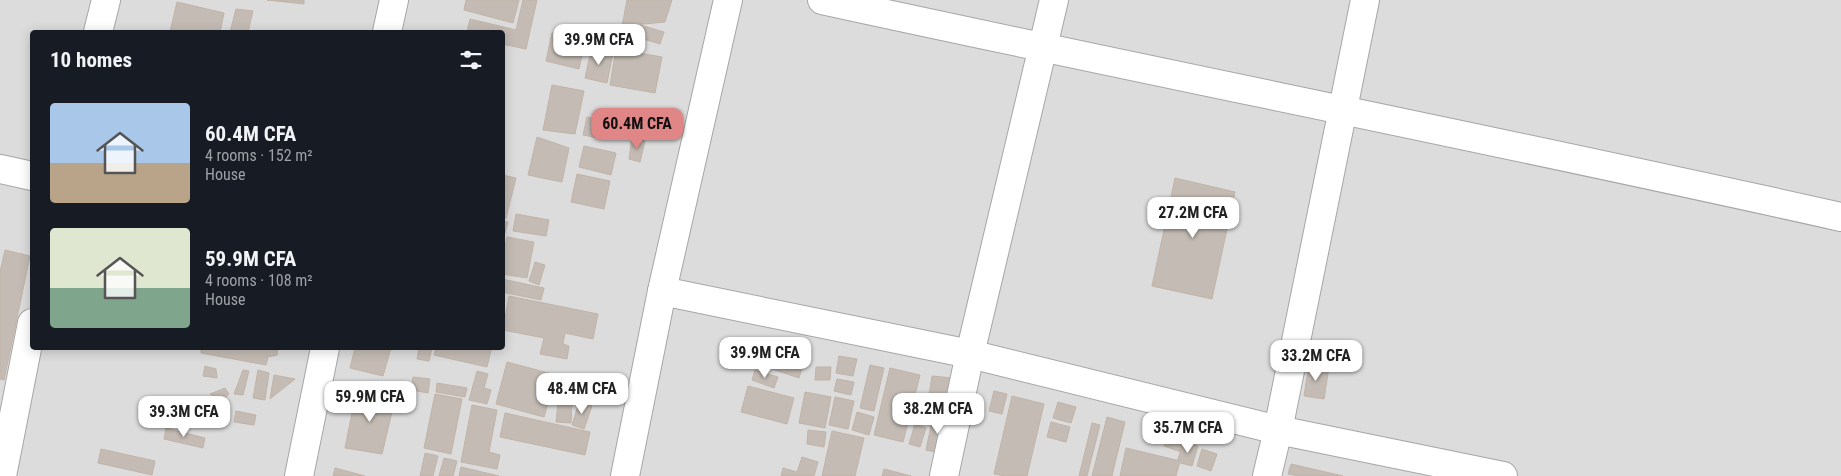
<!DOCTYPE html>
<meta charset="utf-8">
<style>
:root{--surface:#171b24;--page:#242831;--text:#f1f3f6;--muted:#9ea1a6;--accent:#e18687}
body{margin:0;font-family:"Roboto Condensed",sans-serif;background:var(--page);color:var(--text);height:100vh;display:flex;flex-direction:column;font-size:19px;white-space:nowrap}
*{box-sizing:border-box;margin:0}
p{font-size:16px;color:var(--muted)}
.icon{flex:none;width:28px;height:28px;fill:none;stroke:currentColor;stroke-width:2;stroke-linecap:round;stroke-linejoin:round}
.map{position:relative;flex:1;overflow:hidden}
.panel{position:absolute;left:30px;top:30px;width:475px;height:320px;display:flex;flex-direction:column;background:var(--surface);border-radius:5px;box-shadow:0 2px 12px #0003}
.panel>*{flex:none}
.price{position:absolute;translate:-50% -42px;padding:0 11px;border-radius:10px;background:#fff;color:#222;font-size:16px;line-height:32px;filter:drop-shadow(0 1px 2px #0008)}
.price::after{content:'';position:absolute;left:50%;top:30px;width:15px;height:11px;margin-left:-8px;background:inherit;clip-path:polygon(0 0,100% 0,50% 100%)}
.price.selected{background:var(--accent);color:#111}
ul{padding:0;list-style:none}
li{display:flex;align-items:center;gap:15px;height:125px;padding:0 20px}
li span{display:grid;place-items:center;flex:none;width:140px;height:100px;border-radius:5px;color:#555}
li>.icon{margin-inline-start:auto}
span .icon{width:60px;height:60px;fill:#fffc;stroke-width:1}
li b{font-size:21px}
h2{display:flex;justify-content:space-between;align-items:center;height:60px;padding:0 20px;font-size:21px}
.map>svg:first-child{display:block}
</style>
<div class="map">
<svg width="1841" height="476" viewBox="0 0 1841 476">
<rect width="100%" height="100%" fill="#efece5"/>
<path fill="#dddcdc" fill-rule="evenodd" d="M0,0H1841V476H0ZM32,32H502V348H32Z"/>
<g fill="#c4bcb4" stroke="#c1b3a7">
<polygon points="267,0 304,0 304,4"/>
<polygon points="466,0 519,0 513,23 464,10"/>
<polygon points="523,0 537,0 526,49 502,44 502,32 467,32 470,19 516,30"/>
<polygon points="627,0 672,0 665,22 622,26"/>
<polygon points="177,2 224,13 220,32 170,32"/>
<polygon points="236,9 253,11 248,32 230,32"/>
<polygon points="640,25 664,32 660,44 637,37"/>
<polygon points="552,33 585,40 579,69 546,61"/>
<polygon points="616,49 662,57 655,93 610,85"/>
<polygon points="591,51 613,53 607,83 585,78"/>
<polygon points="552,85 584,91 575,134 543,130"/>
<polygon points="587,117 610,123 604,139 583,135"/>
<polygon points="537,137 569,148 562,182 528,175"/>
<polygon points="632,138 645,141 640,162 629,159"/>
<polygon points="584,146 616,153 611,175 579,167"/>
<polygon points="577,174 610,181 604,209 571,202"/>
<polygon points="502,175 516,178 506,218 502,217"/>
<polygon points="1175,178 1235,192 1212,299 1152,286"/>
<polygon points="516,214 549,220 546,236 513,231"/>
<polygon points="502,221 508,222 505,233 502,232"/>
<polygon points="507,237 534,242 527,278 502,274 502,263"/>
<polygon points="5,250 30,256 4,380 0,379 0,272"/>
<polygon points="535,262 545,265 539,285 529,281"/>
<polygon points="502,279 544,288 541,300 502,292"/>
<polygon points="509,296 598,314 593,339 565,333 563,344 569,346 567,359 540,354 544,338 503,330"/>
<polygon points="774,342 807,352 799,378 766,367"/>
<polygon points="201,348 278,348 277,355 268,357 266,365 201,353"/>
<polygon points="355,348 391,348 383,376 350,368"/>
<polygon points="419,348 432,348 429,361 417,359"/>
<polygon points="436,348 478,348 491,350 487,367 434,355"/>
<polygon points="839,356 857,359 853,376 836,373"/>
<polygon points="507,362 556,375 544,417 496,404"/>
<polygon points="1309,364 1329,367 1324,399 1304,396"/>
<polygon points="870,365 884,368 874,411 860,408"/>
<polygon points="205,366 216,369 217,378 203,376"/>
<polygon points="816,367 831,367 830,380 815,380"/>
<polygon points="890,368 920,375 903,442 874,435"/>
<polygon points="243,370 249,371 243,395 234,394"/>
<polygon points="258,370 269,373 265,400 253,398"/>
<polygon points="755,370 778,377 774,388 752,380"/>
<polygon points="477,371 488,374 484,388 491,390 487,404 469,400"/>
<polygon points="274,375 295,379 270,399"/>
<polygon points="932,376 953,378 950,398 929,396"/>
<polygon points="413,377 430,379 428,393 411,390"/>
<polygon points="561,378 581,383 576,404 556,398"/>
<polygon points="837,379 854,382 851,395 834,391"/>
<polygon points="437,383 467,388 465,397 436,392"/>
<polygon points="748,386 794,398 787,424 741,412"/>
<polygon points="225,388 229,394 222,401 210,394"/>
<polygon points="994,391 1007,394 1002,414 989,411"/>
<polygon points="805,392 831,397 825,428 799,423"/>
<polygon points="356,393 395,399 382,454 345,448"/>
<polygon points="435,394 462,399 451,454 424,448"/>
<polygon points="1012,396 1044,404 1027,476 1005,476 994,474"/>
<polygon points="835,397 854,401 848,429 829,425"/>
<polygon points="579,402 592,406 584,429 572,425"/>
<polygon points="1058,402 1076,407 1071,423 1053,418"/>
<polygon points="558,403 572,404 571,423 556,422"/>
<polygon points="472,405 497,410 489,452 500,455 497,469 461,462"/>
<polygon points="236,411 256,415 254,425 234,422"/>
<polygon points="857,412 874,417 869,435 852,430"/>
<polygon points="505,413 590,432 585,455 500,437"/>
<polygon points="933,416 951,420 944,454 926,450"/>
<polygon points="1107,417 1125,422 1112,476 1092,476"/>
<polygon points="1051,422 1070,427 1066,442 1047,437"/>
<polygon points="1092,423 1100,425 1087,476 1079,476"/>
<polygon points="915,424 926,428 920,447 909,444"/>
<polygon points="166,428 205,438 203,448 164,439"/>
<polygon points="1170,429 1187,435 1181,452 1164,446"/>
<polygon points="808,430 826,432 824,447 807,444"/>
<polygon points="832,431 864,438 855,476 822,476"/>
<polygon points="1184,441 1198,446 1192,466 1177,462"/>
<polygon points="1126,448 1180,461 1176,476 1120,476"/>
<polygon points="101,449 155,461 152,475 98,463"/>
<polygon points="1202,449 1217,454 1211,471 1197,466"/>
<polygon points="425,453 438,456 433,476 420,476"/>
<polygon points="802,457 818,462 814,476 781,476 783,468 797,472"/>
<polygon points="444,458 457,461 453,476 439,476"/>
<polygon points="1291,464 1343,476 1299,476 1288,474"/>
<polygon points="461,467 499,476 459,476"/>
<polygon points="335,468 365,476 333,476"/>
<polygon points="884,469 911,476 882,476"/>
</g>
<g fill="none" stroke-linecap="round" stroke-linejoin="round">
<defs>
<g id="minor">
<path d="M822,0C1161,74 1502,141 1841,217"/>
<polyline points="98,32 106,0"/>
<polyline points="387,32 394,0"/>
<polyline points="0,169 32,176"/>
<polyline points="662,291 970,354 1278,430 1503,476"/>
<polyline points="2,476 32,323"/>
<polyline points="299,476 325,348"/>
<polyline points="625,476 662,291 728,0"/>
<polyline points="944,476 970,354 1054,0"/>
<polyline points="1267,476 1278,430 1365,0"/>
</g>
</defs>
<use href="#minor" stroke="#a6a6a6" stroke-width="30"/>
<use href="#minor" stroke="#fff" stroke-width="28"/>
</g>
</svg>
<b class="price" style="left:599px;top:66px">39.9M CFA</b>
<b class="price selected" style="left:637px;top:150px">60.4M CFA</b>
<b class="price" style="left:1193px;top:239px">27.2M CFA</b>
<b class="price" style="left:765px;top:379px">39.9M CFA</b>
<b class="price" style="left:1316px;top:382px">33.2M CFA</b>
<b class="price" style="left:582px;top:415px">48.4M CFA</b>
<b class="price" style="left:370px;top:423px">59.9M CFA</b>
<b class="price" style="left:938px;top:435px">38.2M CFA</b>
<b class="price" style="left:184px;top:438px">39.3M CFA</b>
<b class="price" style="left:1188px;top:454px">35.7M CFA</b>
<section class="panel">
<h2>10 homes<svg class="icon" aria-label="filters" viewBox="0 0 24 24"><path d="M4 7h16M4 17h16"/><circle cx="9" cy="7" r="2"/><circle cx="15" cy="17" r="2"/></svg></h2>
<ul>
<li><span style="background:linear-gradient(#a9c7e8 60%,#b9a48a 0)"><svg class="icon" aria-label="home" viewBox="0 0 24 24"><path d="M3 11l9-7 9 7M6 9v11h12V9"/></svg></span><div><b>60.4M CFA</b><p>4 rooms · 152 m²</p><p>House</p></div></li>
<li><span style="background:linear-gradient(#dfe7d0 60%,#7fa58c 0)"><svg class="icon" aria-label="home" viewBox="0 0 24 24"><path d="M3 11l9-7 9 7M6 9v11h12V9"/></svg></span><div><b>59.9M CFA</b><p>4 rooms · 108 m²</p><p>House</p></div></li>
</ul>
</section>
</div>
